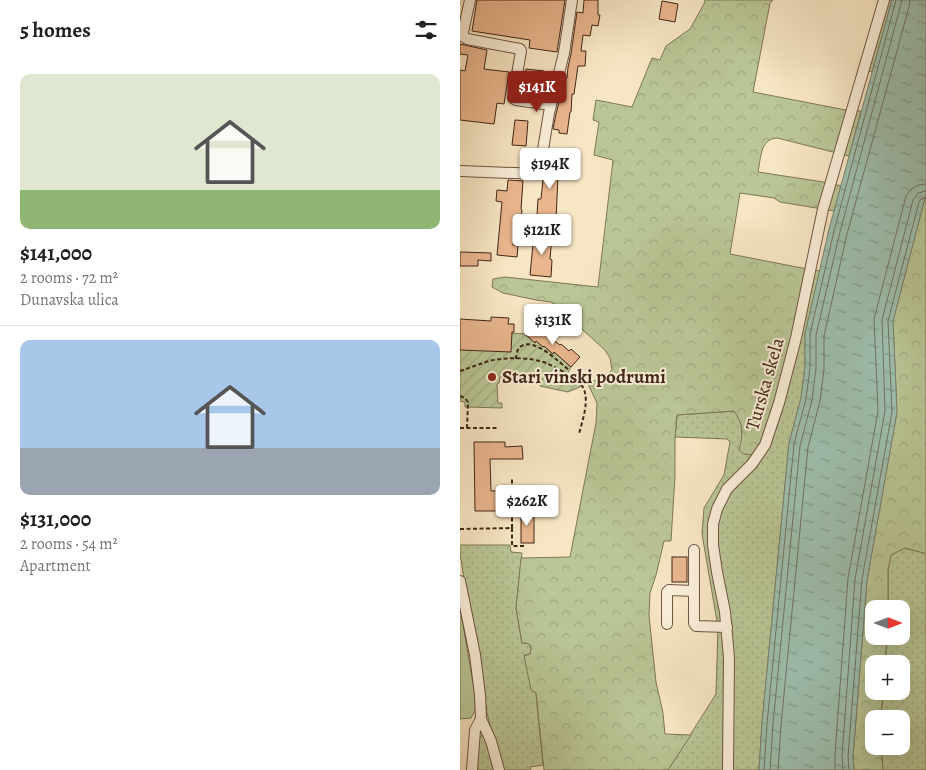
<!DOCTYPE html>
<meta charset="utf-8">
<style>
:root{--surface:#fff;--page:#f2f2f2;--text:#202124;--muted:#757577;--line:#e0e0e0;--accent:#8f2418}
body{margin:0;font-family:Alegreya,serif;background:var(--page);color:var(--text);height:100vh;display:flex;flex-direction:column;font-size:19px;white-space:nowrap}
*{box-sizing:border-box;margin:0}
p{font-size:16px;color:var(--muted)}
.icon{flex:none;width:28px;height:28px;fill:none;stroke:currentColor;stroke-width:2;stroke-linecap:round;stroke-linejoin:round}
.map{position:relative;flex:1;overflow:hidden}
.details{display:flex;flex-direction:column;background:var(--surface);width:460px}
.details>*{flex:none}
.needle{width:32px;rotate:90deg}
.buttons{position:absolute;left:405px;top:600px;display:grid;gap:10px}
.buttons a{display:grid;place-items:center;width:45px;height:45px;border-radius:10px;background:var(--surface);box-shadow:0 5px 20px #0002;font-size:25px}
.price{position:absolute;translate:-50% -42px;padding:0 11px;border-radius:5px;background:#fff;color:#222;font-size:16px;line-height:32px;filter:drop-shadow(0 1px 2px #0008)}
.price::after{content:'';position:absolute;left:50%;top:30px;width:15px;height:11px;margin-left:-8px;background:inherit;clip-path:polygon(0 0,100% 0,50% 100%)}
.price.on{background:var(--accent);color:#fff}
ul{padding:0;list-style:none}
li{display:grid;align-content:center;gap:10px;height:265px;padding:0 20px}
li+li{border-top:1px solid var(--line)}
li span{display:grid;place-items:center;height:155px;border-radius:10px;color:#555}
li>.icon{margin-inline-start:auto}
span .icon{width:90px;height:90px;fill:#fffc;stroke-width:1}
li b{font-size:21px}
h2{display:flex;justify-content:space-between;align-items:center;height:60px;padding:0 20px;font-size:21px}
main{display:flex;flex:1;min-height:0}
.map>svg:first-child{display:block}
</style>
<main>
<section class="details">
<h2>5 homes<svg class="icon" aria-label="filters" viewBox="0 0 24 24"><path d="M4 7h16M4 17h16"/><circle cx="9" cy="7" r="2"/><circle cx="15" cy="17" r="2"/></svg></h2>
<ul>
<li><span style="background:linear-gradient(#dfe7d0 75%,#8fb573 0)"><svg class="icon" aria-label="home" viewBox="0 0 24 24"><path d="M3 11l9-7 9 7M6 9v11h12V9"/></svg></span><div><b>$141,000</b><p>2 rooms · 72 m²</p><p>Dunavska ulica</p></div></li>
<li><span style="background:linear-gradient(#a9c7e8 70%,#9aa5b1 0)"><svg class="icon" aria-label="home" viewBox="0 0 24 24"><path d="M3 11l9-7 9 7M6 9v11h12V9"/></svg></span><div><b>$131,000</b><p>2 rooms · 54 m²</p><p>Apartment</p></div></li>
</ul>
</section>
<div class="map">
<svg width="466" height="770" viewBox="0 0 466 770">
<defs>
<pattern id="grass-dots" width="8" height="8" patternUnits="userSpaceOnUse" patternTransform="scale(1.25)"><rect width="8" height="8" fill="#bac696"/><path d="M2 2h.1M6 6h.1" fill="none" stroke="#a1aa81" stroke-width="1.8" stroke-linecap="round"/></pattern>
<pattern id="forest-crowns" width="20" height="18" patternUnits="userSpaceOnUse" patternTransform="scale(1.25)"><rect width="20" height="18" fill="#bac696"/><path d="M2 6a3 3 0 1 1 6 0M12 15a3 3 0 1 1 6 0" fill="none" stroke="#a1aa81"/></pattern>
<pattern id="garden-furrows" width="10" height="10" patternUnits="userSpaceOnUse" patternTransform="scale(1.25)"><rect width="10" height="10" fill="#bac696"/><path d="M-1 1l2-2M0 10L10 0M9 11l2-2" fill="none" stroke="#a1aa81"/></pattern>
<pattern id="water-ripples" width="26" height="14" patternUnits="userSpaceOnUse" patternTransform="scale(1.25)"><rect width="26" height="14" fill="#9ec0af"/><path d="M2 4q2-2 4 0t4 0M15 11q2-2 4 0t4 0" fill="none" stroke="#829c8d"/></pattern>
</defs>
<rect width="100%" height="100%" fill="#f7e6c4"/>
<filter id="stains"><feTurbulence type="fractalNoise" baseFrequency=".004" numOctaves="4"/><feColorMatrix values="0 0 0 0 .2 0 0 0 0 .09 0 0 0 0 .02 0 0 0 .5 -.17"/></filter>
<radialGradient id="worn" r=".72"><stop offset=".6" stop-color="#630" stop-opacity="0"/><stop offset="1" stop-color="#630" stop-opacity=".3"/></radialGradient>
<g fill="url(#grass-dots)" stroke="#7e7656">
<polygon points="424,0 432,0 412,72 404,70"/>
<polygon points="347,269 360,271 345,334 345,367 341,398 329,443 302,723 299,770 208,770 256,694 258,627 242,534 244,508 264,475 270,442 267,439 215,437 217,415 274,411 281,420 282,439"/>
<polygon points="0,545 50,545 51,552 62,553 56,608 62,643 67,643 70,645 71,649 70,654 64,655 76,693 83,765 70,767 71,770 41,770 27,713 16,639 6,592 0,553"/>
<polygon points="444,548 464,553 466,555 466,770 423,770 421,746 441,746 441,719 421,719 423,691 441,691 441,664 425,664 427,636 441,636 441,609 428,609 428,570 431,555"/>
<polygon points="19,736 24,736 28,740 36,770 15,770"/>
</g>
<g fill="url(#forest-crowns)" stroke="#7e7656">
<path d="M245,0H313L310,3L293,92L391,111H401L389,156L317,138C300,139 301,158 298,172L370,183L381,186L374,211L320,202L314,198L280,193L270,254L347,269L328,363L307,430L294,455L284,454L279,450C283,434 284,425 274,411L217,415L215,437V476L211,541H204L196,575L190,593L189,616L196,682L203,713L205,734L231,735L208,770H84L76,693L71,690L64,656L70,654L71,649L70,645L67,643H62L56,608L61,558L110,557L136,423L137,403L127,382L143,379L152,370L150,358L145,350L105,314L100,307L91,302L76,300L43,293L32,287L33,279L45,277L138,287L153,160L134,155L139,122L133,120L136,100L172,107L192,58L200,60L206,46L230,29L244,4Z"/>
<polygon points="466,194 466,555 464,553 445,548 431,555 428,570 428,609 414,609 414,636 427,636 425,664 414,664 414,691 423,691 421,719 414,719 414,746 421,746 423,770 394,770 393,757 407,580 437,412 433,321"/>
</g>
<polygon fill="url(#garden-furrows)" stroke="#7e7656" points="52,333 65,334 75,343 76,341 83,347 84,346 93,354 94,352 111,367 107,374 114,378 122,386 108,392 80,386 82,379 68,375 66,384 40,377 39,383 37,384 38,403 42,403 42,408 5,407 5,402 0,401 0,350"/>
<polygon fill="#bac696" stroke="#7e7656" points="0,607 17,707 11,718 0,719"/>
<polygon fill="url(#water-ripples)" stroke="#798272" points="432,0 466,0 466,194 433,321 437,412 407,580 393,757 394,770 299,770 302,723 329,443 341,398 345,367 345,334 369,229"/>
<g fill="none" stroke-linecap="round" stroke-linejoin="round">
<g stroke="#707262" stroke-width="1">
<polyline points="304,770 307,724 334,444 346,399 350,368 350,334 374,231 436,0"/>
<polyline points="310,770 313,724 340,446 352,400 356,368 356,335 380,232 442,0"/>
<polyline points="318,770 321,725 348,447 360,401 364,369 364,336 387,234 449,7 450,0"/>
<path d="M375,770V755L388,578L418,411L414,319L446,196C451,188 457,184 466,184"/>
<polyline points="383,770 382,756 395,579 425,411 422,320 453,200 458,193 466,191"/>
<polyline points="389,770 388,756 402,579 432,412 428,321 459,202 461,199 466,198"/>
</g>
</g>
<g fill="#e9b68d" stroke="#422516">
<polygon points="17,0 105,0 97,52 69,48 70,40 12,31"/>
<polygon points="124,0 138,0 138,15 140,15 138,26 132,25 130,36 123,35 121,51 126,51 125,66 118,66 114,94 112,94 111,112 110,112 107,134 99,133 99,130 93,129 96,114 105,78 107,78 108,67 111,54 117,12 123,13"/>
<polygon points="202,1 218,4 215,22 199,19"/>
<polygon points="0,44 27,50 24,69 49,72 44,104 37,103 34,124 0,120 0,70 5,71 8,55 0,54"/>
<polygon points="66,69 84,71 81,94 63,91"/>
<polygon points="55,120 68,121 66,146 52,145"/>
<polygon points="89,158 103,160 102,177 98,176 96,220 85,220 85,215 77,215 78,199 81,199 83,180 86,175"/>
<polygon points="48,180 63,181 61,209 62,210 60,229 55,228 53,245 58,245 57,257 37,255 42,202 36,201 37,190 47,191"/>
<polygon points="74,234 92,235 90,259 92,260 91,277 70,275"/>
<polygon points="0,252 31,253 31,261 18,260 18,266 0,266"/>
<polygon points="31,317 49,318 48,324 54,324 54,332 52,332 51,352 0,350 0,319 31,321"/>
<polygon points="73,325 81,333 82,332 100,345 101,344 109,351 111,349 120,357 111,367 94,352 93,354 84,346 83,347 76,341 75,343 65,334"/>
<polygon points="14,442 45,442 45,447 62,446 63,459 30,459 31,491 59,490 59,511 15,511"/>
<rect x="61" y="511" width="13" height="32"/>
<rect x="212" y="557" width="15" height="25"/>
</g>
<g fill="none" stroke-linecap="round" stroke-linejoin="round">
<defs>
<g id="minor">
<polyline points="0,34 7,39 60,49 61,51 53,98 56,100 91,105"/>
<polyline points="0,34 3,32 10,0"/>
<polyline points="0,171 79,174 89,113 104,53 112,0"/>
<polyline points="234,550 234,623 236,626 267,627"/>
<polyline points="0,581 15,655 20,695 21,719 31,741 39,770"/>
<polyline points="207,624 207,592 209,590 234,591"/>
<polyline points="12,770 15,730 21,719"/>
<polyline points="268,770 269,658 265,612 257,572 253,545 253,524 257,509 267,489 292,464 305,445 319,403 336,338 363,209 424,0"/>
</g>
</defs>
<use href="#minor" stroke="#6f5542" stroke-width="12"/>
<g stroke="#422516" stroke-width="2" stroke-dasharray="4 2.5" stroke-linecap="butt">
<path d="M56,359C56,355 57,350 60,347C73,336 99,362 109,370"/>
<path d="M0,371C10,368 19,364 29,361C45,357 71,357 86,363C93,366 100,370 107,374C114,378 123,383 125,393C128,405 122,422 119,434"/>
<polyline points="0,396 5,398 8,402 7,428"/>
<polyline points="0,428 37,428"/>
<polyline points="52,490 52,478"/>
<polyline points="52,528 52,511"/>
<polyline points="0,529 52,528 52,546 64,546"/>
</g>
<use href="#minor" stroke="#faefd9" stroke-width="10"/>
</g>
<circle fill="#8f2418" stroke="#faefd9" stroke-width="2" cx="32" cy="377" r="5"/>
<g text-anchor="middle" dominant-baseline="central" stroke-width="4" stroke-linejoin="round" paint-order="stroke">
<g font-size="19" font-weight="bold" fill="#422516" stroke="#faefd9" text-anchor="start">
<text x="42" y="377">Stari vinski podrumi</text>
</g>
<g font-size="19" fill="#422516" stroke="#faefd9">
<text transform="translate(305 384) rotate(-74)">Turska skela</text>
</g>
</g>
<rect width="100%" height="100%" filter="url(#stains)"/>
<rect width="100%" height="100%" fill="url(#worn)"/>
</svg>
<div class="buttons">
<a><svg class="needle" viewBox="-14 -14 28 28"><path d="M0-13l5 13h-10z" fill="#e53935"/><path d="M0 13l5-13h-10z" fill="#757577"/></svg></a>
<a>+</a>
<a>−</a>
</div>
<b class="price on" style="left:77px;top:113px">$141K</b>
<b class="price" style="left:90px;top:190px">$194K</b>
<b class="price" style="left:82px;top:256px">$121K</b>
<b class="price" style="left:93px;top:346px">$131K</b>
<b class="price" style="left:67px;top:527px">$262K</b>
</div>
</main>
